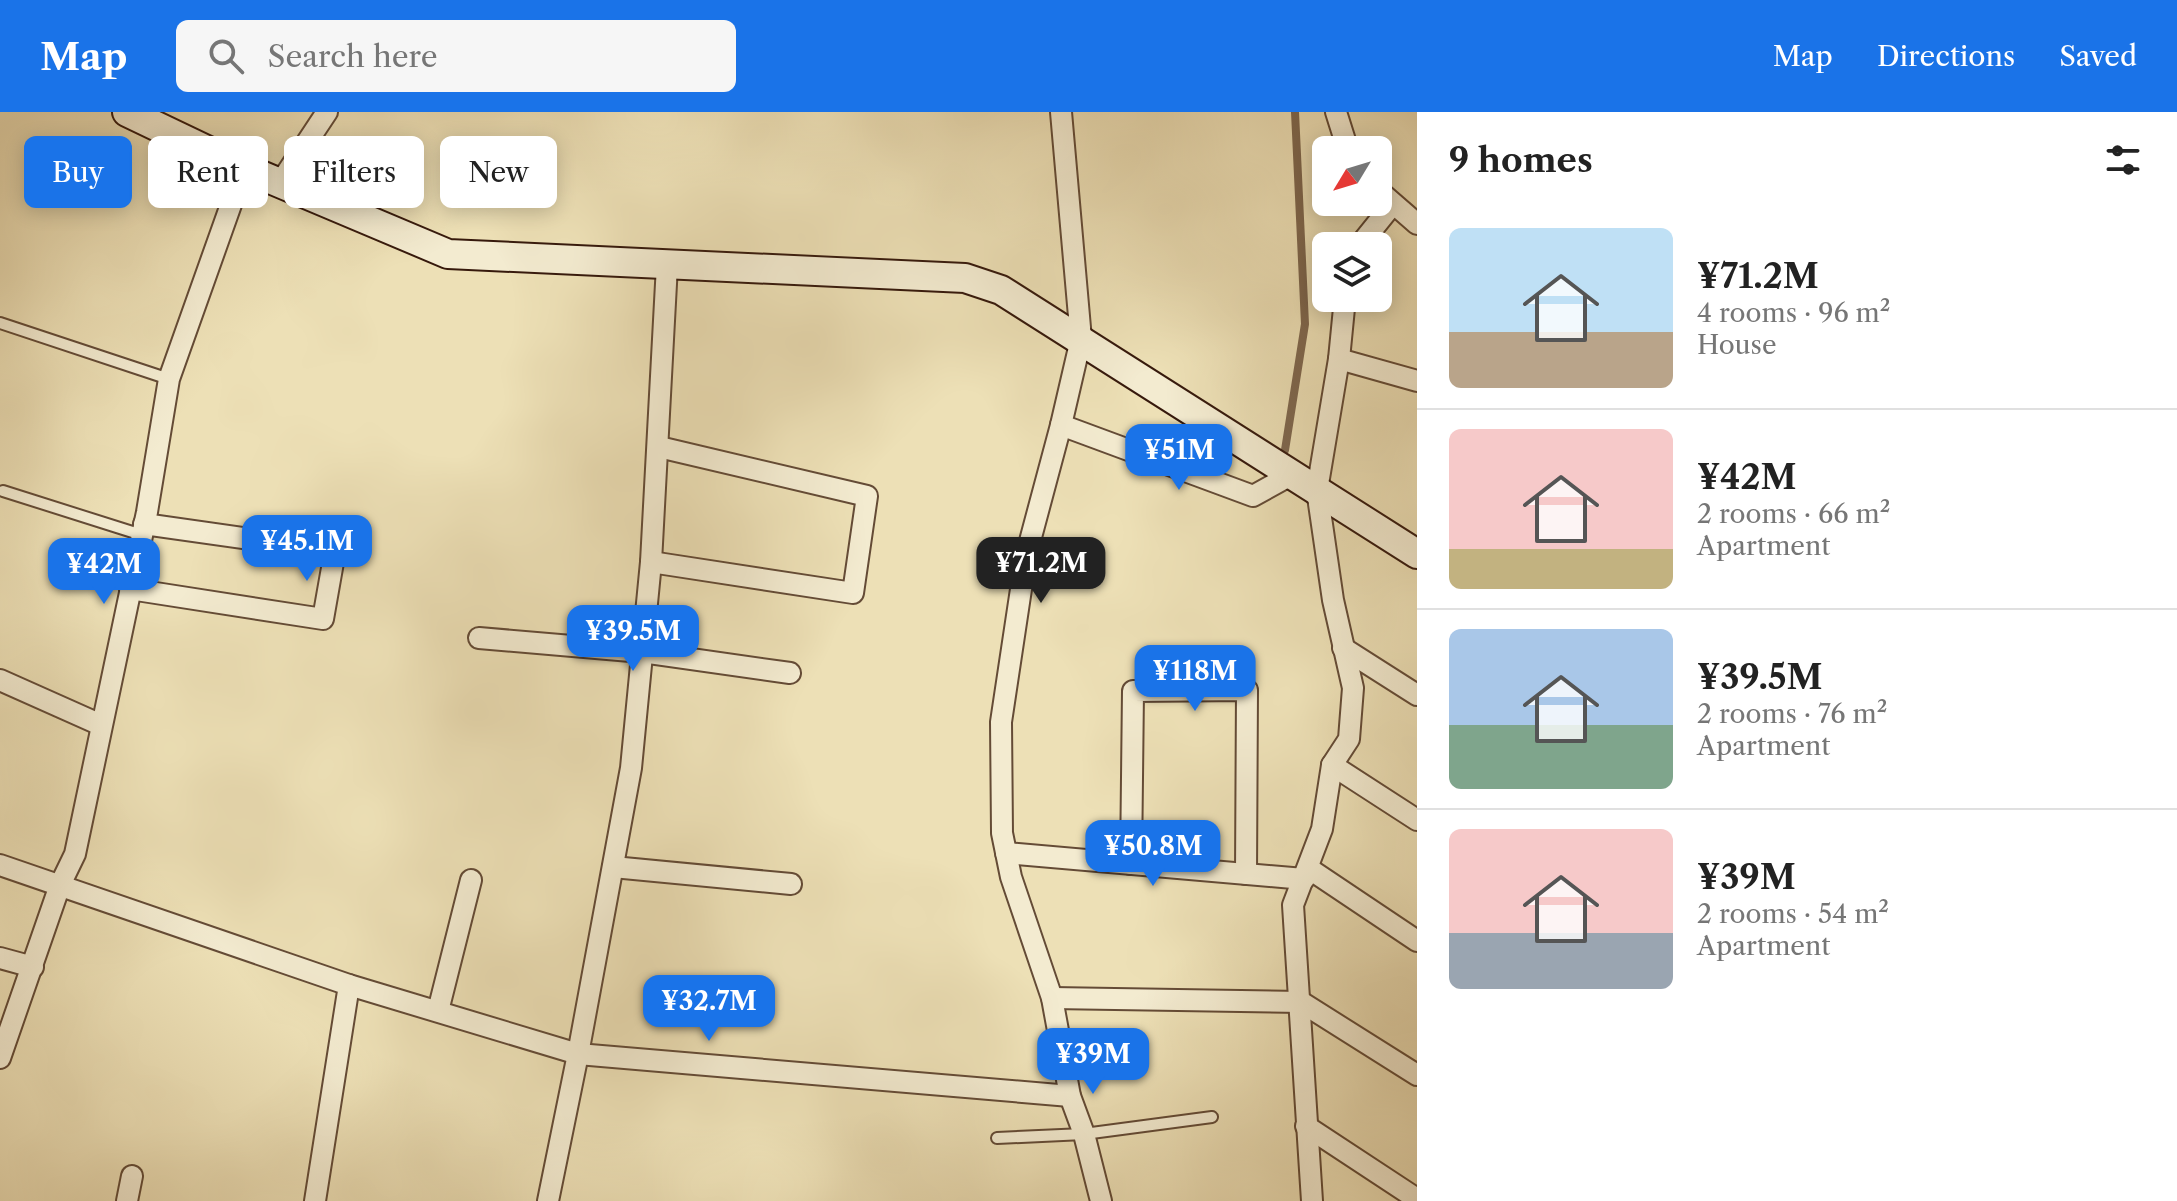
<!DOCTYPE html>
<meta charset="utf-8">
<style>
:root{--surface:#fff;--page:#f6f6f6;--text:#222;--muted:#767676;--line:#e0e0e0;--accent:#1a73e8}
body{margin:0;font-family:"Libre Caslon Text",serif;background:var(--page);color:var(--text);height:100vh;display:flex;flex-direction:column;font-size:30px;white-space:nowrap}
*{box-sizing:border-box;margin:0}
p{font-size:26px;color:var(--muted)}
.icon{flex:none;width:44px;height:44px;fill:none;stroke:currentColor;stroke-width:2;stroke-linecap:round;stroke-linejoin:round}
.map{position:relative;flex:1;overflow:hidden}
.panel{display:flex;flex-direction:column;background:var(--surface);width:760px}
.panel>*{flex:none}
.top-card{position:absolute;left:24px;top:24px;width:760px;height:72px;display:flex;gap:16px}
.needle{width:52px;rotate:232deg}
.fabs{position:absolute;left:1312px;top:24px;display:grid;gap:16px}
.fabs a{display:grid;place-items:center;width:80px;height:80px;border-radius:12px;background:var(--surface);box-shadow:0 4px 20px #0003;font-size:40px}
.price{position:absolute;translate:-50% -68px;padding:0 18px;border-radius:16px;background:var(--accent);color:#fff;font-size:26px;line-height:52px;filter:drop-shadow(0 2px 4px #0008)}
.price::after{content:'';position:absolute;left:50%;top:48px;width:24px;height:18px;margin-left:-12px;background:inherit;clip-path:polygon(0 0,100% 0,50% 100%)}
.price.active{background:#222;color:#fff}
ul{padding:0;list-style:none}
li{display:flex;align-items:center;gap:24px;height:200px;padding:0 32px}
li+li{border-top:2px solid var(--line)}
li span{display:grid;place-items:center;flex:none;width:224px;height:160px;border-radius:12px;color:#555}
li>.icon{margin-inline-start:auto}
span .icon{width:96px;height:96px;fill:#fffc;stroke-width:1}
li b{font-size:34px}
h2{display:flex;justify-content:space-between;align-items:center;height:96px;padding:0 32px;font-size:34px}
.tag{padding:0 28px;border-radius:12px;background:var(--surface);box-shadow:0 4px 20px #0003;font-size:28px;line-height:72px}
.tag.active{background:var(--accent);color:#fff}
header{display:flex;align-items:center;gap:48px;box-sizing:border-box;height:112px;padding:0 40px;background:var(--accent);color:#fff}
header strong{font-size:38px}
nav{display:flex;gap:44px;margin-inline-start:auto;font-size:28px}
.search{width:560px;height:72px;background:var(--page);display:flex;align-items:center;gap:20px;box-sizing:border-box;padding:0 28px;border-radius:12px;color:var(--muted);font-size:30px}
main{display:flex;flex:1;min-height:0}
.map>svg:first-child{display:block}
</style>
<header>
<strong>Map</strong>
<div class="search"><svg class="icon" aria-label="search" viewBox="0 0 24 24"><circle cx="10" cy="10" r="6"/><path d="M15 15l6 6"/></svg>Search here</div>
<nav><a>Map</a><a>Directions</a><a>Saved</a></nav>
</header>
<main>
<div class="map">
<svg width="1417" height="1089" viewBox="0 0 1417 1089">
<rect width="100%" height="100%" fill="#ede0b6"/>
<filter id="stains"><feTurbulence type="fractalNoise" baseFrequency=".0025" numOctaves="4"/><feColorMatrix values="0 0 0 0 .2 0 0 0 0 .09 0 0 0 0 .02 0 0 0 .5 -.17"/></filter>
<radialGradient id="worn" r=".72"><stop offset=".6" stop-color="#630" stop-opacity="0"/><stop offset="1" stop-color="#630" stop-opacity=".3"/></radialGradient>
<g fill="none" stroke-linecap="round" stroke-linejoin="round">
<polyline stroke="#7f684f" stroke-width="8" points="1285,338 1305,212 1295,0"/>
<defs>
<g id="lane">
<polyline points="0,211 169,267"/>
<polyline points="3,379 142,423"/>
<polyline points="997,1026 1084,1022 1212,1005"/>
</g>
<g id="street">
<polyline points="1061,0 1081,227 1061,313 1026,444 1001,610 1002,721 1011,765 1052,886 1070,984 1084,1022 1101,1089"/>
<polyline points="1336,0 1348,38"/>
<polyline points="280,71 327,0"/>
<polyline points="1378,78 1417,112"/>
<polyline points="1359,134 1392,93"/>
<polyline points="1339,247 1417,269"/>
<polyline points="1061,313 1253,384 1291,363"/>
<polyline points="651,450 853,481 867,384 659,335"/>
<polyline points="130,477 323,507 335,439 144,412"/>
<polyline points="479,526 642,540 790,561"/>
<polyline points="1343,536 1417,583"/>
<polyline points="0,568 101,613"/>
<polyline points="1332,653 1417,708"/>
<polyline points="1006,741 1304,767"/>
<polyline points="1131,752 1133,579 1247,578 1246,762"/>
<polyline points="0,753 349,873 315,1089"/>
<polyline points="613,755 791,772"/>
<polyline points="1308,756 1417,829"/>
<polyline points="0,846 33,855"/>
<polyline points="349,873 578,942 1070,984"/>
<polyline points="1052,886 1301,890 1417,963"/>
<polyline points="438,899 471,768"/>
<polyline points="0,946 60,773 75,742 147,400 169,267 244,56"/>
<polyline points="1306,1014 1417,1087"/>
<polyline points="127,1089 132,1064"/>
<polyline points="548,1089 578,942 631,656 651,450 667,153"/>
<polyline points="1312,1089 1293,793 1322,717 1332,653 1349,627 1353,576 1333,488 1317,378 1339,247 1345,186"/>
</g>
<polyline id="secondary" points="127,0 244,56 448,142 965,166 1001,178 1417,442"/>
</defs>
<use href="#lane" stroke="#644b36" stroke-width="14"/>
<use href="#street" stroke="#644b36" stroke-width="24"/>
<use href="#secondary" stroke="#36190c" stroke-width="32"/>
<use href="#lane" stroke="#f3ebd0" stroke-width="10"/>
<use href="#street" stroke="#f3ebd0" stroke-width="20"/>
<use href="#secondary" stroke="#f3ebd0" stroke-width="28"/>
</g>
<rect width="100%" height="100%" filter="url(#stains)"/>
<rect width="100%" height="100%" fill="url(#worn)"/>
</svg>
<div class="fabs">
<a><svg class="needle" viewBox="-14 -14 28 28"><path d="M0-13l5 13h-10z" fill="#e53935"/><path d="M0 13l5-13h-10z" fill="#767676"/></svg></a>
<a><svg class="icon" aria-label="layers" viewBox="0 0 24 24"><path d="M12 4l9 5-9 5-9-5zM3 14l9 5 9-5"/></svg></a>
</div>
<b class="price" style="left:1179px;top:380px">¥51M</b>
<b class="price" style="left:307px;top:471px">¥45.1M</b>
<b class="price active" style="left:1041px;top:493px">¥71.2M</b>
<b class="price" style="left:104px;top:494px">¥42M</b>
<b class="price" style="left:633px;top:561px">¥39.5M</b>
<b class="price" style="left:1195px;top:601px">¥118M</b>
<b class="price" style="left:1153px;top:776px">¥50.8M</b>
<b class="price" style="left:709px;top:931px">¥32.7M</b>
<b class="price" style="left:1093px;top:984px">¥39M</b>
<div class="top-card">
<a class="tag active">Buy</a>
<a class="tag">Rent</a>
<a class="tag">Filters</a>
<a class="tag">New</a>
</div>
</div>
<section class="panel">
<h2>9 homes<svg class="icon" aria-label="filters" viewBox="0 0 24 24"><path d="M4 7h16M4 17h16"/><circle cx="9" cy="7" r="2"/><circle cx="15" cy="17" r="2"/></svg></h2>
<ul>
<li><span style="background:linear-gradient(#bfe0f5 65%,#b9a48a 0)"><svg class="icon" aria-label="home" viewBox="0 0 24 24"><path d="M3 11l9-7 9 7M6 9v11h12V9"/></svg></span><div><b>¥71.2M</b><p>4 rooms · 96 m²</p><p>House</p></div></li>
<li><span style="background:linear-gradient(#f6c9c9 75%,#c2b280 0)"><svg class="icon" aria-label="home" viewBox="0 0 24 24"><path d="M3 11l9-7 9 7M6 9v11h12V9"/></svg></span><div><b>¥42M</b><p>2 rooms · 66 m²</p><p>Apartment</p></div></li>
<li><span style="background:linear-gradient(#a9c7e8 60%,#7fa58c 0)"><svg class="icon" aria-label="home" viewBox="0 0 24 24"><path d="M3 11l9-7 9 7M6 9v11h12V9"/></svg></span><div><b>¥39.5M</b><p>2 rooms · 76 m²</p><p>Apartment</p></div></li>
<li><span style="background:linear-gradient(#f6c9c9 65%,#9aa5b1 0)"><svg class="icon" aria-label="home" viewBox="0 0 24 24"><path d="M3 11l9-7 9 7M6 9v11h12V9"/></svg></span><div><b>¥39M</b><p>2 rooms · 54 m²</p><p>Apartment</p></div></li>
</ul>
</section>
</main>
